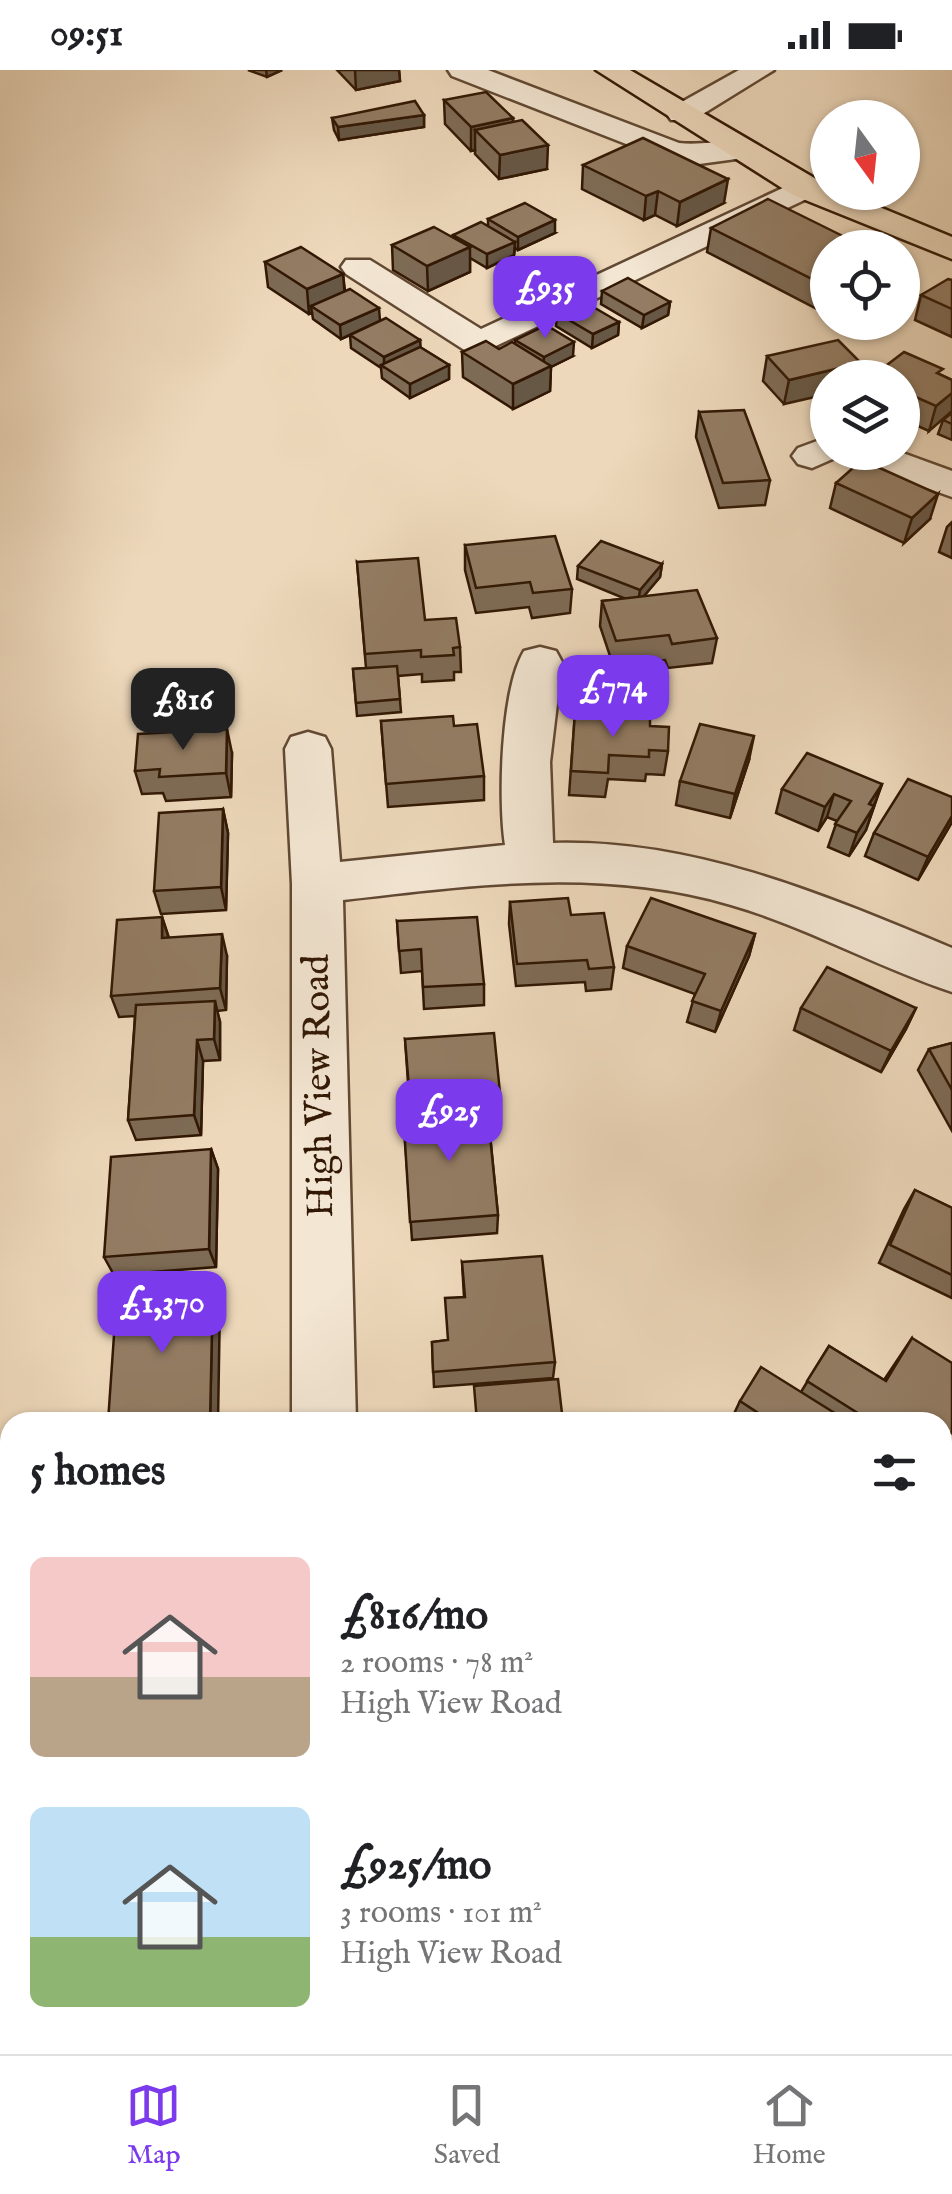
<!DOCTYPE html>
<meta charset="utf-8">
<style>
:root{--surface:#fff;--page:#f2f2f2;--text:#202124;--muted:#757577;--line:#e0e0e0;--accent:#7c3aed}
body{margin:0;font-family:"IM FELL English",serif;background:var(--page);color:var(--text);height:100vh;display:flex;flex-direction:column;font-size:38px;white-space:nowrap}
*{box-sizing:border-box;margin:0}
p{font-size:32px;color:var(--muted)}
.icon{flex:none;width:55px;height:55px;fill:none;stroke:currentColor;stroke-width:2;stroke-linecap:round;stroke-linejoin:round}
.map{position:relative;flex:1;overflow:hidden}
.drawer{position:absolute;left:0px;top:1342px;width:952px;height:642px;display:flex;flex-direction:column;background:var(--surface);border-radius:30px 30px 0 0;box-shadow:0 2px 8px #0004}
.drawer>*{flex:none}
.needle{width:65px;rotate:165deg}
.controls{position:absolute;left:810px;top:30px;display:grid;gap:20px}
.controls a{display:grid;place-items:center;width:110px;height:110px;border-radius:50%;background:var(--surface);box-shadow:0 2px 8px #0004;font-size:50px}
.price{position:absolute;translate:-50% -85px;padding:0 22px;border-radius:20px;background:var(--accent);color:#fff;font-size:32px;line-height:65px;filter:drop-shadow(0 2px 5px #0008)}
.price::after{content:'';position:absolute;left:50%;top:60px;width:30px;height:22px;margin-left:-15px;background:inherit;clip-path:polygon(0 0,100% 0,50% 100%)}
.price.active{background:#222;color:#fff}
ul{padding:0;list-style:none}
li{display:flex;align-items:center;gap:30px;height:250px;padding:0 30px}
li span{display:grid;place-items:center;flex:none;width:280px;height:200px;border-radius:15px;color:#555}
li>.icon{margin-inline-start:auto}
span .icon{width:120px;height:120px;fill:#fffc;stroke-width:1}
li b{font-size:42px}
h2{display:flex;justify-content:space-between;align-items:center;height:120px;padding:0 30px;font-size:42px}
.status{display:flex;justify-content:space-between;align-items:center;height:70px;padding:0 50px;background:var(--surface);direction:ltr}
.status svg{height:28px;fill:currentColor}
.menu{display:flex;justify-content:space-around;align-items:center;height:140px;border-top:2px solid var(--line);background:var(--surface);font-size:28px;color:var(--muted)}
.menu a{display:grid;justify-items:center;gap:5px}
.menu .active{color:var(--accent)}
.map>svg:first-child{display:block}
</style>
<div class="status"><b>09:51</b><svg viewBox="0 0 49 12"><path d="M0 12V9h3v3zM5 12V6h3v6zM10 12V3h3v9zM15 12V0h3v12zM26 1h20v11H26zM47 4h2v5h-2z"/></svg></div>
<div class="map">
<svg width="952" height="1984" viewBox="0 0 952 1984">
<rect width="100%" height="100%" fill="#edd8bb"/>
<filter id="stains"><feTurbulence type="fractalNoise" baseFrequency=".002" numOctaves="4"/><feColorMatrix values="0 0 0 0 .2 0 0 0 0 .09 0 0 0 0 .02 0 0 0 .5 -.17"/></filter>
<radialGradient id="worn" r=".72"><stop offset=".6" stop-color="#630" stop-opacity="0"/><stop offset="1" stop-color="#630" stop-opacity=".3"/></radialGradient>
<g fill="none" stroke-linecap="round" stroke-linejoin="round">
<defs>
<g id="minor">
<path d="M448,0H488L679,73C703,76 728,68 751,73L755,80L751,87L699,94L662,88L452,6Z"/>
<polygon points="739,0 774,0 693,50 671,50 667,44 671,38"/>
<polygon points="804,108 815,111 820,118 815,125 479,284 466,281 346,204 341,197 346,190 370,190 481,259"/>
<polygon points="828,367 828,382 900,382 952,401 952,427 848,390 844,384 812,398 798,394 792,386 798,378"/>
<path d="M540,577L556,581L562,592L550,692L553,773C694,769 825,825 952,878V922C877,897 807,857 731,835C601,797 474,815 343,830L356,1352H292V814L285,679L291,667L308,662L325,667L331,679L340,792L505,775C498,730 501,619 524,581Z"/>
<polygon points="952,1625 952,1713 942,1717 942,1629"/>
<polygon points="575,1975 662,1975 666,1984 578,1984"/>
<polygon points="760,1975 841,1975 838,1984 756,1984"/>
</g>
<polygon id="trunk" points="596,0 630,0 828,116 828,122 843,122 952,167 952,189 793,125"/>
</defs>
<use href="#minor" stroke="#614832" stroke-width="5"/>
<use href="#trunk" stroke="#321804" stroke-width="5"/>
<use href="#minor" fill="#f3e6d3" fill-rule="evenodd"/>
<use href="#trunk" fill="#edd8bb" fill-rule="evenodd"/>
</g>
<g fill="#7e6b55" stroke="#321804" stroke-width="2.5">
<polygon points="248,0 282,0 267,7"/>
<polygon points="337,0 399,0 400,11 356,20"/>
<polygon points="444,30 513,48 513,52 547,99 499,109 475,84 475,80 471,81 445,54"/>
<polygon points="424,45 424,57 339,70 334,60 332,48"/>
<polygon points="583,95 724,133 677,156 655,145 644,150 582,119"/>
<polygon points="488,149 555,163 518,180 515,178 514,185 487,198 470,188 470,202 428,221 393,200 392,175 453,167 453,165 488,156"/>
<polygon points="711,158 828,178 828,235 819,240 707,182"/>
<polygon points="265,192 343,204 345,221 380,251 420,270 420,277 449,295 449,309 410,328 382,308 381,298 351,278 350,265 341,269 313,249 312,243 309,244 268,217"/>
<polygon points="952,210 952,267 915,250 921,225"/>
<polygon points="602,221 670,232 668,245 642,258 601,234"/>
<polygon points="557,243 619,252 618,265 592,278 556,256"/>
<polygon points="515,270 573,286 551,297 550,321 513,339 463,307 462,282 499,279 515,274"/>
<polygon points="767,286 861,293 857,308 828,308 784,334 763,311"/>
<polygon points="883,298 941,305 952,310 929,361 902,349 902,308 881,308"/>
<polygon points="699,342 770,410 765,435 719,438 696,367"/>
<polygon points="952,343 952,370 938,364 943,350"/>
<polygon points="836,413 930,449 904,473 830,438"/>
<polygon points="952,452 952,488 939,482 947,457"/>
<polygon points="465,475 572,519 570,543 532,548 529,537 476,543 465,500"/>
<polygon points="357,492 425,550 460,577 461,602 454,602 454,610 422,612 422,604 398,606 401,642 357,646 353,599 366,598"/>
<polygon points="662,494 660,507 644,526 717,568 712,593 668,598 665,590 613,595 600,556 602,531 626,529 577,509 578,496"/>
<polygon points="575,642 650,656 668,681 664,705 646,704 645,711 608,709 605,727 569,725"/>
<polygon points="381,651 454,656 484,706 484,730 388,737"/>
<polygon points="232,683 231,727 166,731 163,723 142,724 135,701"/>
<polygon points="749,690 730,748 676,735 680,711"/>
<polygon points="882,714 866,760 849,786 828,777 837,751 827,747 818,761 776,743 782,719"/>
<polygon points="952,727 952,752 918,810 865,786 874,763"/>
<polygon points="223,739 228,763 226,840 161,844 154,821"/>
<polygon points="510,832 571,845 614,897 611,919 586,921 585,912 516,916 509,854"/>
<polygon points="162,847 169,868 227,886 226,940 217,941 220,952 220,990 203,991 201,1065 136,1070 128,1050 135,946 119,947 111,926"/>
<polygon points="397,851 484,914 484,935 424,939 422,901 401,903"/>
<polygon points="755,864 749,886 715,962 687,952 695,924 623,898 627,876"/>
<polygon points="801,938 916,938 906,959 881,1002 794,960"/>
<polygon points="405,969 500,1023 500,1044 488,1044 498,1145 497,1163 412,1170 403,1041 410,1041"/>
<polygon points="952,973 952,1061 918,1000 929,979"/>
<polygon points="211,1079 218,1099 216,1197 114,1205 104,1187"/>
<polygon points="915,1120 952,1138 952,1228 879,1193 904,1139"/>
<polygon points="462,1192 555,1292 553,1308 434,1317 432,1272 448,1270 464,1227"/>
<polygon points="912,1268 942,1352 742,1352 733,1346 740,1331 801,1322 829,1276 884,1310"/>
</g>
<g fill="#675745" stroke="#321804" stroke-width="2.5">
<polygon points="266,0 282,0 267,7"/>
<polygon points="355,0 399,0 400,11 356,20"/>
<polygon points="424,45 424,57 339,70 338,57"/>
<polygon points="513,48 513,72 475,60 475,80 471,81 471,57"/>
<polygon points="548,75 547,99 499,109 500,85"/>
<polygon points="728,109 724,133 677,156 680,132"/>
<polygon points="658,121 655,145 644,150 646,126"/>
<polygon points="555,150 555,163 518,180 518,167"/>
<polygon points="515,172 514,185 487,198 487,184"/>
<polygon points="470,177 470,202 428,221 427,196"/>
<polygon points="343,204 345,228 311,236 312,243 309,244 307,219"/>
<polygon points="828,213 828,235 819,240 824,215"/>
<polygon points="670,232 668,245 642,258 644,245"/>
<polygon points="379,238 380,251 341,269 340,255"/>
<polygon points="619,252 618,265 592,278 593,264"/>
<polygon points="420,270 421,283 384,297 384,287"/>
<polygon points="574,272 573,286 551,297 550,321 513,339 513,314 543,300 544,287"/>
<polygon points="861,293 857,308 828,308 828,324 784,334 789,310"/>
<polygon points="449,295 449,309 410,328 410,314"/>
<polygon points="952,323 952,341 929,361 936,336"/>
<polygon points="938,424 930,449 904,473 912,448"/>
<polygon points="662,494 660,507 638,533 640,520"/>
<polygon points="227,659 232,683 231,727 226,703"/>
<polygon points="754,666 749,690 730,748 735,724"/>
<polygon points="882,714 873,738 869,734"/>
<polygon points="834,724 827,747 818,761 825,737"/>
<polygon points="874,736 866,760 849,786 857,763"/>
<polygon points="223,739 228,763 226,840 221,817"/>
<polygon points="952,746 952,752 918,810 928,787"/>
<polygon points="162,847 169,869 162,868"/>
<polygon points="222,864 227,886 226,940 220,918"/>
<polygon points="755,864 749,886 715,962 721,941"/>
<polygon points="215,931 220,952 220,990 214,969"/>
<polygon points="916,938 906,959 881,1002 891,981"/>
<polygon points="197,970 203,991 201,1065 194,1045"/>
<polygon points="211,1079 218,1099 216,1197 209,1179"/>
<polygon points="213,1214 220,1231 218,1352 210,1352"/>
</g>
<g fill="#937c63" stroke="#321804" stroke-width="2.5">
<polygon points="486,22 513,48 471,57 444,30"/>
<polygon points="415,31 424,45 338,57 332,48"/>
<polygon points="522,50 548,75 500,85 475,60"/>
<polygon points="643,68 728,109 680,132 658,121 646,126 583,95"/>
<polygon points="768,129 867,178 828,178 828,213 824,215 711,158"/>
<polygon points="525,133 555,150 518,167 488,149"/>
<polygon points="481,152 515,172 487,184 453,165"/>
<polygon points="434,157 470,177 427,196 392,175"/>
<polygon points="301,177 343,204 307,219 265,192"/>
<polygon points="628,208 670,232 644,245 602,221"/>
<polygon points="948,209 952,210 952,239 921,225"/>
<polygon points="350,219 379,238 340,255 311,236"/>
<polygon points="583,231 619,252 593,264 557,243"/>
<polygon points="386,248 420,270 384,287 350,265"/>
<polygon points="546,255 574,272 544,287 515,270"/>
<polygon points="838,270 861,293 789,310 767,286"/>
<polygon points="486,271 499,279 512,272 551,296 513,314 462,282"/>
<polygon points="420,277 449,295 410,314 381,295"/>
<polygon points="904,282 943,299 937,303 952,310 952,323 936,336 902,321 902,308 897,308 900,305 883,298"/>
<polygon points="744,340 770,410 723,413 699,342"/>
<polygon points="952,343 952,354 943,350"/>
<polygon points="862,390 938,424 912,448 836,413"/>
<polygon points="555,466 572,519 533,523 530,512 476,518 465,475"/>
<polygon points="601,471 662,494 640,520 578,496"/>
<polygon points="418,488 425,550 456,548 460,577 453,578 454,585 421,587 421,580 365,584 357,492"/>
<polygon points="697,520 717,568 672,574 669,565 616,571 602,531"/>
<polygon points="397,596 400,629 356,633 353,599"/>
<polygon points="575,642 650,647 650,656 669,657 668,681 649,680 649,687 609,685 608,703 571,701"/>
<polygon points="453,646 454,656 477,654 484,706 386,714 381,651"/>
<polygon points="700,654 754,666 735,724 680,711"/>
<polygon points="227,659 226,703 159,707 160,699 135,701 138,664"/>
<polygon points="807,683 882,714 869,734 874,736 857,763 835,754 851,731 834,724 825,737 782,719"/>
<polygon points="908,709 952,727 952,746 928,787 874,763"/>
<polygon points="223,739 221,817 154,821 159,743"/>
<polygon points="568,828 571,845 604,843 614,897 589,899 587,890 517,894 510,832"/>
<polygon points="651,828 755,864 721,941 692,931 705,904 627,876"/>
<polygon points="162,847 162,868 222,864 220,918 111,926 117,850"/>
<polygon points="477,847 484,914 423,917 421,879 399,881 397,851"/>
<polygon points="827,897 916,938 891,981 801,938"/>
<polygon points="215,931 214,969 197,970 194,1045 128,1050 136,935"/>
<polygon points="494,963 500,1023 410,1030 405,969"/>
<polygon points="952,973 952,1020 929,979"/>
<polygon points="487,1036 498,1145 410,1152 403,1041"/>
<polygon points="211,1079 209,1179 104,1187 111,1087"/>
<polygon points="915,1120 952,1138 952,1205 890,1175"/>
<polygon points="542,1186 555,1292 433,1302 432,1272 448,1270 445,1228 465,1227 462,1192"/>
<polygon points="213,1214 210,1352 108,1352 117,1222"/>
<polygon points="912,1268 952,1293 952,1361 942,1379 942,1352 872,1352 807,1311 829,1276 886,1311"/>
<polygon points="761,1297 849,1352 772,1352 740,1331"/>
<polygon points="558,1309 563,1352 477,1352 474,1316"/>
</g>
<g text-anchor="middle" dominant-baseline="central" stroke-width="8" stroke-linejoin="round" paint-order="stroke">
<g font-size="38" fill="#321804" stroke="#f3e6d3">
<text transform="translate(320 1016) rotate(-91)">High View Road</text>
</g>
</g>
<rect width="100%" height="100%" filter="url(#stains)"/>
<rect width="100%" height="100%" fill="url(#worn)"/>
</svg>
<div class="controls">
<a><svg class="needle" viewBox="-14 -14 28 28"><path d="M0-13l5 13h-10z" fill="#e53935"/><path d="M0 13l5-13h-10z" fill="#757577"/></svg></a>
<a><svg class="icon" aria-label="locate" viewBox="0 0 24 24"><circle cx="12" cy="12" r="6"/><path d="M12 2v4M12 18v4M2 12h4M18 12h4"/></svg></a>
<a><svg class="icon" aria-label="layers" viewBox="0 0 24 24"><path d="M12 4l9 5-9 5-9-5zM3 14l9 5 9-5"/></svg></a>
</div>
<b class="price" style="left:545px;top:271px">£935</b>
<b class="price" style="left:613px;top:670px">£774</b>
<b class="price active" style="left:183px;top:683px">£816</b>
<b class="price" style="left:449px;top:1094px">£925</b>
<b class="price" style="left:162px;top:1286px">£1,370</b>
<section class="drawer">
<h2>5 homes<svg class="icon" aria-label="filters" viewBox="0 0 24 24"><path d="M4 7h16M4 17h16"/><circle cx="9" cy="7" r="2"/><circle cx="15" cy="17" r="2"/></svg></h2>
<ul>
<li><span style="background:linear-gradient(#f6c9c9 60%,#b9a48a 0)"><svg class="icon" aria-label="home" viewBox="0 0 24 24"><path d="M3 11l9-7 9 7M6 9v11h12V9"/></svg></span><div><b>£816/mo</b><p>2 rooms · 78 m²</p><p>High View Road</p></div></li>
<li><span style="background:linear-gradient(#bfe0f5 65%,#8fb573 0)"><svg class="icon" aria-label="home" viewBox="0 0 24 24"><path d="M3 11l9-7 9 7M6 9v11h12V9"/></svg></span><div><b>£925/mo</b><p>3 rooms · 101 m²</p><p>High View Road</p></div></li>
</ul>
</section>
</div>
<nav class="menu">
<a class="active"><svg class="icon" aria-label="map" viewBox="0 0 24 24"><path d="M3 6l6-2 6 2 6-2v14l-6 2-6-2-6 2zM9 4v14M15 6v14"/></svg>Map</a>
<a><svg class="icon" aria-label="saved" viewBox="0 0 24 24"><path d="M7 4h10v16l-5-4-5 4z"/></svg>Saved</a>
<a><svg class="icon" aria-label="home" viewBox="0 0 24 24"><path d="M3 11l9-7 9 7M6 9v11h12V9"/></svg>Home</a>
</nav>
